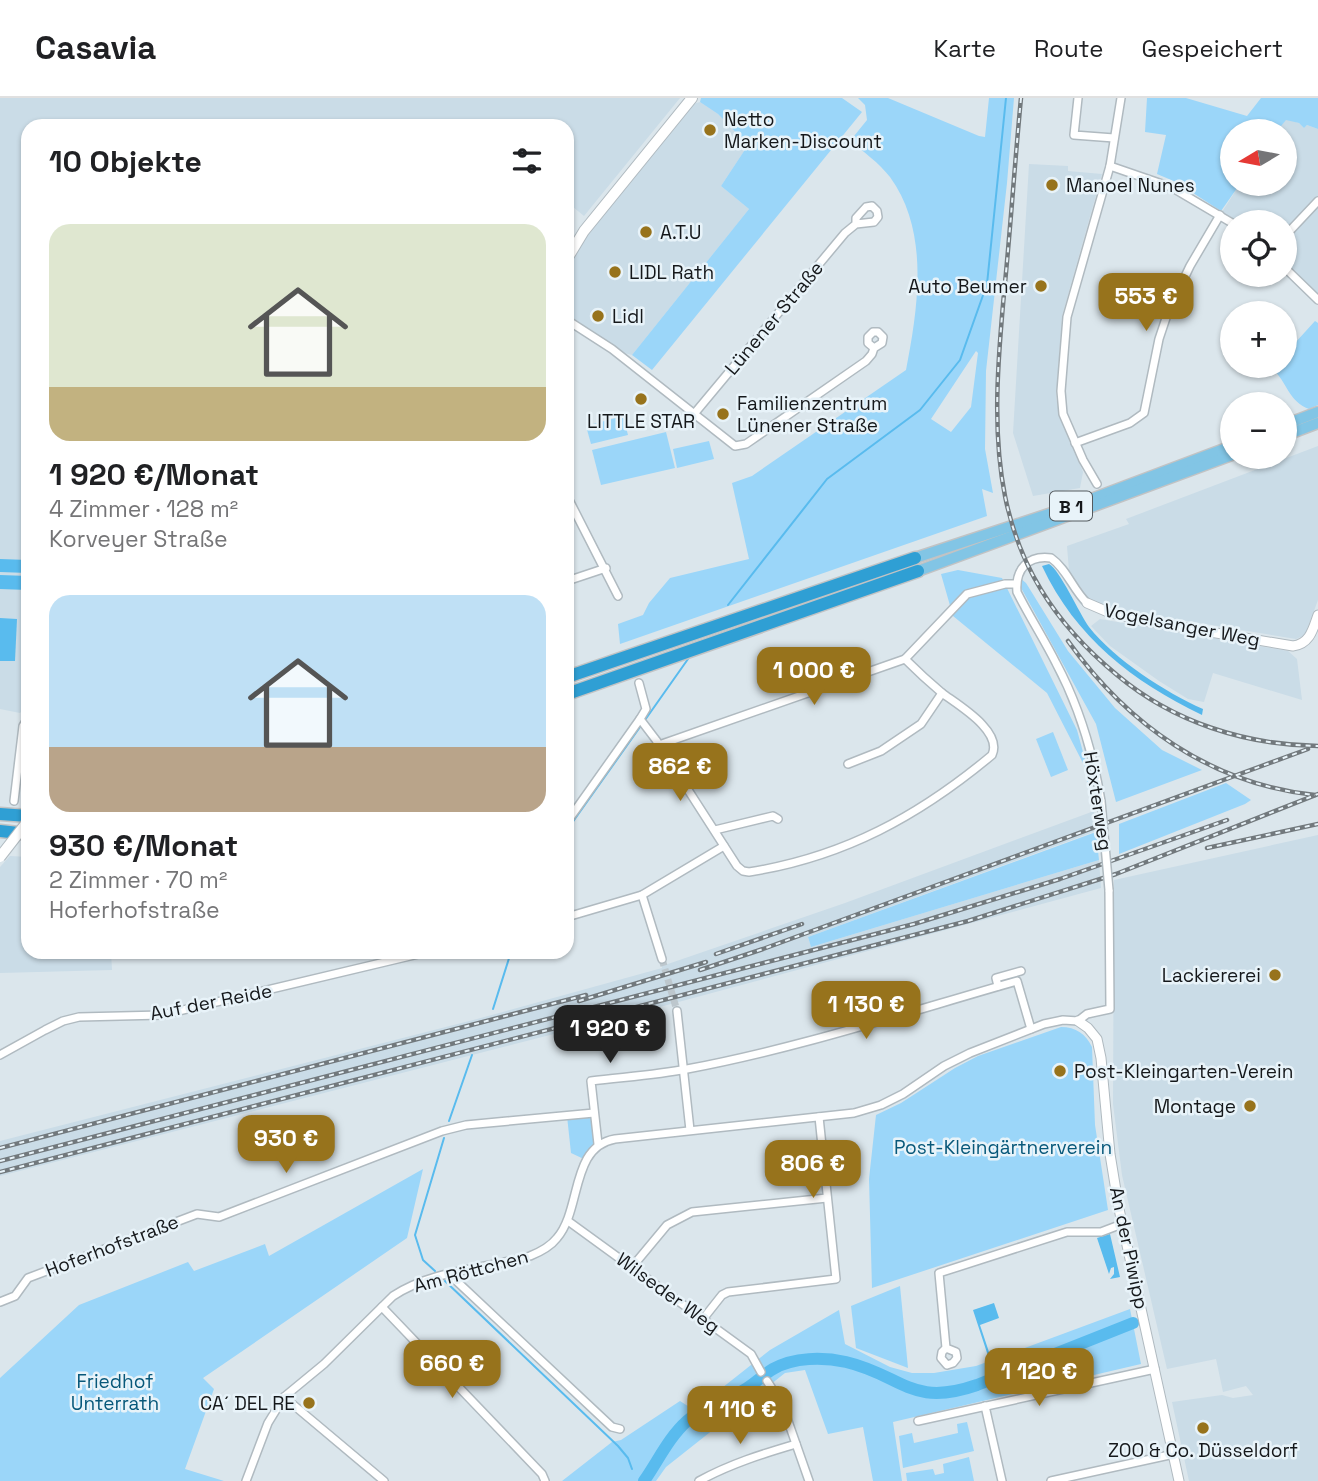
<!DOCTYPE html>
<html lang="de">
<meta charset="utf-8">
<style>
:root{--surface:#fff;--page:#f2f2f2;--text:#202124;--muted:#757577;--line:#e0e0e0;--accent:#97731c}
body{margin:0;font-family:"Space Grotesk",sans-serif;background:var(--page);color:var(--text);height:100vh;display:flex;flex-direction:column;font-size:26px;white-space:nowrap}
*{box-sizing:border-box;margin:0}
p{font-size:23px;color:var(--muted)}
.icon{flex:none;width:38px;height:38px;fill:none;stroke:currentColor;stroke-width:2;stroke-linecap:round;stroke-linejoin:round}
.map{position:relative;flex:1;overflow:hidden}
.side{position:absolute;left:21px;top:21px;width:553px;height:840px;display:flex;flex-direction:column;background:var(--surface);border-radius:21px;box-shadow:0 2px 5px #0004}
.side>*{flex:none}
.needle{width:46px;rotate:260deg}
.controls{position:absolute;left:1220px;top:21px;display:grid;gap:14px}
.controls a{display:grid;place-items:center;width:77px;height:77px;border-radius:50%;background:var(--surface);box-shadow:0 2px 5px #0004;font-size:35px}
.price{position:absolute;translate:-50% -60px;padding:0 16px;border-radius:14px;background:var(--accent);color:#fff;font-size:23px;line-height:46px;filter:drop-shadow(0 2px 4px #0008)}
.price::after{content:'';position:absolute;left:50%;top:42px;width:21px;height:16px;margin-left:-10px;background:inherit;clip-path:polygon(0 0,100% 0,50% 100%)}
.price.active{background:#222;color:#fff}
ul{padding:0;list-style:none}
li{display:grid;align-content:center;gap:14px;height:371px;padding:0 28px}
li span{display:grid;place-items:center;height:217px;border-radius:21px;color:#555}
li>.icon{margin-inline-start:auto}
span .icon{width:126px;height:126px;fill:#fffc;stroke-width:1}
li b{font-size:30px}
h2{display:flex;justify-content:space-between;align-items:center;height:84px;padding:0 28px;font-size:30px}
header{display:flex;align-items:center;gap:42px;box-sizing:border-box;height:98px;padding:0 35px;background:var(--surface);border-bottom:2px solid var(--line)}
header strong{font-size:33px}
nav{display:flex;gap:38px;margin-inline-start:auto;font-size:24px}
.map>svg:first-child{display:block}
</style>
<header>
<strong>Casavia</strong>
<nav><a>Karte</a><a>Route</a><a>Gespeichert</a></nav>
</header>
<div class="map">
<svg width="1318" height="1383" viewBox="0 0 1318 1383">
<rect width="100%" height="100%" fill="#dbe6ec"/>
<g fill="#cadce7">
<polygon points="0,0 680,0 584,118 567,104 567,28 28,28 28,543 26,547 28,606 20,615 0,611"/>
<polygon points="700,4 718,16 748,47 721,88 749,111 632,257 624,255 567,219 567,170 585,139 693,6"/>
<polygon points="1286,21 1299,25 1304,30 1307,27 1318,31 1318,196 1285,169 1284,124 1232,124 1220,117 1240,86 1284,86 1284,33 1277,33"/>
<polygon points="1029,66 1068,68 1068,73 1102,76 1062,218 1056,300 1060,318 1083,374 1080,390 1033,398 1013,335"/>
<polygon points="1318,348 1318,502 1305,537 1296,541 1102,509 1089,503 1080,494 1069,473 1067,448 1129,426 1126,421"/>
<polygon points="1100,521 1288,553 1297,561 1302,602 1213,575 1204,604 1188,601 1159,583 1110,548 1091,528"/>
<polygon points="1094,713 1096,733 808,839 811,849 1099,762 1101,790 671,906 0,1078 0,1043 477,921 662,870 662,868 845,805"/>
<polygon points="1318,737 1318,1383 1189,1383 1172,1304 1222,1297 1233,1300 1253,1297 1246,1288 1223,1294 1216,1261 1167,1271 1122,1077 1113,1006 1114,782"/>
<polygon points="10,758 28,759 28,854 111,854 112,872 0,875 0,769"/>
</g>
<g fill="#9bd6f9" fill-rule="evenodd">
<polygon points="701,0 842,0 862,14 652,272 632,257 749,111 721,88 748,47 718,16 700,4"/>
<path d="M858,0H888L979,38L985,39L989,0H1014L1007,85L986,273L985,351L993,395L982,391L987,418L620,546L618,526L643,517L649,505L670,480L749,461L732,385L752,378L906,272C918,210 930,134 890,79C879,65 864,54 850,43L867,22L865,7ZM976,253L978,255L971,309L951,334L931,321Z"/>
<polygon points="1147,0 1186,0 1247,18 1261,0 1318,0 1318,31 1307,27 1304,30 1299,25 1286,22 1277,33 1232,33 1232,86 1240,86 1221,113 1176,84 1157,76 1166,37 1145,34"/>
<path d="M1315,223L1318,225V307L1309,311C1289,304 1287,284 1272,270L1274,268H1284L1285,256Z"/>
<polygon points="623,318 628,337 591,346 586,328"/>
<polygon points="666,334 675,370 601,387 592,352"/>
<polygon points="709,343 714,361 677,370 673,351"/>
<polygon points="958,472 1002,480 1077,632 1092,687 1088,687 1085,669 1047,595 953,518 941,476"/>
<polygon points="1020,480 1026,485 1068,553 1115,610 1162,652 1202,672 1116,704 1096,626 1020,488"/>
<polygon points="1053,634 1068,672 1051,679 1036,641"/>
<polygon points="1226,685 1251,702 1245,706 1119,756 1119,726"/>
<polygon points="1096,734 1099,762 811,849 808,839"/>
<path d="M1061,929C1076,929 1086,936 1092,949L1095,1027L1108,1112L872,1190L869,1081L876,1017L901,1005L955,970L978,958Z"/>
<polygon points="594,1015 598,1046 586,1062 571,1055 567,1018"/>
<polygon points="423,1071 407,1140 203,1280 214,1291 185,1371 224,1383 0,1383 0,1280 79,1207 188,1164 194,1173 265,1146 269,1158"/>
<polygon points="900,1188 908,1270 856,1250 851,1208"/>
<polygon points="1130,1211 1141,1266 893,1324 902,1383 873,1383 863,1329 828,1336 805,1272 785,1275 666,1369 656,1383 562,1383 612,1344 621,1342 680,1303 694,1312 770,1252 839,1212 845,1246 890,1269 912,1275 934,1275 976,1268"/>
<polygon points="967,1324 974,1353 903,1370 899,1338 912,1335 914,1345 958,1335 957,1326"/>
<polygon points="969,1359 974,1383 907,1383 906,1375 933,1371 935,1377 944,1375 943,1366"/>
</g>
<path fill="#55b7eb" d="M1049,466C1060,472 1079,515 1089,529C1115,562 1165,594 1203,611L1202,617C1132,583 1076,540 1042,468Z"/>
<g fill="#59bbee">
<polygon points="0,461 28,462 28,475 0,474"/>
<polygon points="0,477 28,478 28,492 0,491"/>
<polygon points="0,520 17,521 15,563 0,563"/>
<polygon points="1110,1136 1120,1179 1110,1181 1114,1176 1114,1169 1111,1170 1109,1176 1097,1140"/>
<polygon points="994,1205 999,1220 980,1227 991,1260 989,1261 973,1212"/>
</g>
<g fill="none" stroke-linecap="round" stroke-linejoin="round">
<g stroke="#59bbee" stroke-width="2">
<polyline points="728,507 827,381 920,312 960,262 987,186 1006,0"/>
<polyline points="645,622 688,561"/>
<polyline points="567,732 640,629"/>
<polyline points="493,911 511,854"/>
<polyline points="449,1023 472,957"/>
<polyline points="435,1173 423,1162 415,1137 444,1040"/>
<polyline points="445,1183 618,1348 628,1360 632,1371"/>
</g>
<path stroke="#59bbee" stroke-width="12" d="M644,1383C658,1363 669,1339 687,1323C705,1307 718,1304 738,1295C751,1290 761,1278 773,1271C794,1259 823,1259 846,1264C902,1277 911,1310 977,1287L1133,1225"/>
<polyline stroke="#bdc7cd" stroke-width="7" stroke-dasharray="7 3.5" stroke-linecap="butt" points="662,861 677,913"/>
<defs>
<g id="minor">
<polyline points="1078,0 1074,37 1114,40"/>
<polyline points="1110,68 1171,89 1232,125"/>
<polyline points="1284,139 1318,103"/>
<polyline points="1284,169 1318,202"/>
<polyline points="567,222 612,251 735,348 746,346 866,263 872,256 874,250 882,245 883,239 878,234 873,234 868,239 868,245 874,250"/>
<polyline points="694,316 845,135 856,126 874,124 878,119 877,113 872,108 866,109 856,120 856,126"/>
<polyline points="1075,345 1130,325 1144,315 1159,241 1168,214 1190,168 1220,117"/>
<polyline points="1097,386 1083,362 1063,316 1061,293 1067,219 1110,68 1121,0"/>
<polyline points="567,398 618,498"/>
<polyline points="567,483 606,470"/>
<path d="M1087,505C1073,492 1067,471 1051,460C1028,457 1015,471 1017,494C1029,518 1044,541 1056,565C1079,608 1093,655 1101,703"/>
<path d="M639,585L646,611L640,621L656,642L737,768L743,773L749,774C844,759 919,718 992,657C1003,633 958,607 942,595C929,584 917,573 905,561"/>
<polyline points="659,647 905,561 967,496 1005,486 1016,486"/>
<polyline points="848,666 881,653 921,626 942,595"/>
<polyline points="14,703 23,628 28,620"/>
<polyline points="567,724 640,621"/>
<polyline points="715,732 773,718 778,721"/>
<polyline points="642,797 662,861"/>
<polyline points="567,819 642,797 724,748"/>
<polyline points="998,888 996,880 1021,873"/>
<polyline points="677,913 690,1032"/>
<polyline points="0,957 45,932 63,923 79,919 162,917 427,854"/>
<path d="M598,1046L591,983C623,979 656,977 687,971C799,950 908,914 1017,883L1031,931"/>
<polyline points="568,1123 751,1256 761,1274"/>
<polyline points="632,1169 667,1127 692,1114 827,1100"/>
<polyline points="449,1176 612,1329 620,1331"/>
<polyline points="0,1204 15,1198 28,1180 197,1116 219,1119 442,1033 466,1027 594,1015"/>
<polyline points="382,1209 542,1376 545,1383"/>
<polyline points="703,1221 722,1197 728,1194 836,1181 819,1019"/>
<polyline points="946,1250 956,1254 957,1260 953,1265 947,1267 941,1260 942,1254 946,1250 939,1175 1067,1134 1101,1134 1122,1126"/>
<polyline points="767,1283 782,1306 809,1383"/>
<polyline points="284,1299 384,1383"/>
<polyline points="985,1308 1002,1383"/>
<polyline points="918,1323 1155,1271"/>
<path d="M246,1383L268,1325L284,1299L324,1266L393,1198C432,1172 485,1171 530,1158C540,1154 550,1149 557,1140C582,1111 570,1049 615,1041L854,1015L881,1007L903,996L944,968L970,955L1044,926L1063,922L1078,923L1087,916L1110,911L1109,792"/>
<path d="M699,1383C730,1366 762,1356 796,1346"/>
<polyline points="1051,1383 1174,1356"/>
</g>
<g id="tertiary">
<path d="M1087,505L1108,514L1139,522L1293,548C1310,546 1313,531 1318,517"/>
<polyline points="1078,923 1088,930 1097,941 1101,960 1110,1056 1119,1111 1179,1383"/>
</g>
<polyline id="secondary" points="567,161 584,133 692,0"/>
<g id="primary">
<polyline points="1284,327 1318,314"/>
<polyline points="1284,338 1318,325"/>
<polyline points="915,460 1070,409 1232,348"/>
<polyline points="918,473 1232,357"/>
</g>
<g id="motorway">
<polyline points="567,579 915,460"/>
<polyline points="567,596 918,473"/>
<polyline points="0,716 28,718"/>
<polyline points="0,733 28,736"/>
</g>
</defs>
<use href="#minor" stroke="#b0bac0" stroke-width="10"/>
<use href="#tertiary" stroke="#b0bac0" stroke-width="11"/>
<use href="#secondary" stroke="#b0bac0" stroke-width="12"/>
<use href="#primary" stroke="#c2c3c4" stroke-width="13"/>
<use href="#motorway" stroke="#c2c3c4" stroke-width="15"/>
<use href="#minor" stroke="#fff" stroke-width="7"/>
<use href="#tertiary" stroke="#fff" stroke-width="9"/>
<use href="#secondary" stroke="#fff" stroke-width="10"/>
<use href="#primary" stroke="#82c5e5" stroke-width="10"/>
<use href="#motorway" stroke="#2f9fd4" stroke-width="12"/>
<defs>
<g id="rail">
<path d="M1021,0C1015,62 1011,123 1005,185C990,342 983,467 1117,577C1173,624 1245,647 1318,648"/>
<path d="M1068,543C1128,627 1211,686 1315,697"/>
<polyline points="1207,750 1318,726"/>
<polyline points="716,856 802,826"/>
<polyline points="700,872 763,851 1308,651"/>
<polyline points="579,903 706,864"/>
<polyline points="0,1050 586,897"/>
<polyline points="0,1063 914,826 1060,781 1227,722"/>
<polyline points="0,1074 968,823 1116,776 1318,696"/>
</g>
</defs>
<use href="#rail" stroke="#72797d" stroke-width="4.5"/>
<use href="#rail" stroke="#e8f3f9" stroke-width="2" stroke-dasharray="5" stroke-linecap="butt"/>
<defs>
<polyline id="minor-bridge" points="1101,703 1109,792"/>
<polyline id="secondary-bridge" points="0,759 28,723"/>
</defs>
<use href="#minor-bridge" stroke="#b0bac0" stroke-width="10" stroke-linecap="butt"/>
<use href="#secondary-bridge" stroke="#b0bac0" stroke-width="12" stroke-linecap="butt"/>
<use href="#minor-bridge" stroke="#fff" stroke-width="7"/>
<use href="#secondary-bridge" stroke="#fff" stroke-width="10"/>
</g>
<g fill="#97731c" stroke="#e8f3f9" stroke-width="2.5">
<circle cx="710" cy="32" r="7"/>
<circle cx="1052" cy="87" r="7"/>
<circle cx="646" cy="134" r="7"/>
<circle cx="615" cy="174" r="7"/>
<circle cx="1041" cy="188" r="7"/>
<circle cx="598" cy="218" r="7"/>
<circle cx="641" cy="301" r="7"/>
<circle cx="723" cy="316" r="7"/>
<circle cx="1275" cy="877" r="7"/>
<circle cx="1060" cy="973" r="7"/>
<circle cx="1250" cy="1008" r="7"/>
<circle cx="309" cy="1305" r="7"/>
<circle cx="1203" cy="1330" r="7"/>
</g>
<g text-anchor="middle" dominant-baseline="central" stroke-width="5" stroke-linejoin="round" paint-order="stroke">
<rect fill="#e8f3f9" stroke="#545a5e" stroke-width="2" x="1050" y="393.5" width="42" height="29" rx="5"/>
<g font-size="18" font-weight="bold" fill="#15181b">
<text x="1071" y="408">B 1</text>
</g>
<g font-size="19" fill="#15181b" stroke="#e8f3f9" text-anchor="start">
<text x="724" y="21">Netto<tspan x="724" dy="22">Marken-Discount</tspan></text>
<text x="1066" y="87">Manoel Nunes</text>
<text x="660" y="134">A.T.U</text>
<text x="629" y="174">LIDL Rath</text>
<text x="1027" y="188" text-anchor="end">Auto Beumer</text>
<text x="612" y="218">Lidl</text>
<text x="737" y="305">Familienzentrum<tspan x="737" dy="22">Lünener Straße</tspan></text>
<text x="641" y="323" text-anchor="middle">LITTLE STAR</text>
<text x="1261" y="877" text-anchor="end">Lackiererei</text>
<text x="1074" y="973">Post-Kleingarten-Verein</text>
<text x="1236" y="1008" text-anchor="end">Montage</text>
<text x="295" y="1305" text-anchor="end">CA´ DEL RE</text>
<text x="1203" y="1352" text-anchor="middle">ZOO &amp; Co. Düsseldorf</text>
</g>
<g font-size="19" fill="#15181b" stroke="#e8f3f9">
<text transform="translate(774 220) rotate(-50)">Lünener Straße</text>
<text transform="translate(1182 527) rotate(11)">Vogelsanger Weg</text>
<text transform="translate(1098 703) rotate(81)">Höxterweg</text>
<text transform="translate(211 904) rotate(-11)">Auf der Reide</text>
<text transform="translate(112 1148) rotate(-21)">Hoferhofstraße</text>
<text transform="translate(1129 1150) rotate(78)">An der Piwipp</text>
<text transform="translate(471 1173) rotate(-15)">Am Röttchen</text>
<text transform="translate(668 1195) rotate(36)">Wilseder Weg</text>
</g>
<g font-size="19" fill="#07587a" stroke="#e8f3f9">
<text x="1003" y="1049">Post-Kleingärtnerverein</text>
<text x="115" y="1283">Friedhof<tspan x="115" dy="22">Unterrath</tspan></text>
</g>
</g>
</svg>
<div class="controls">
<a><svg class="needle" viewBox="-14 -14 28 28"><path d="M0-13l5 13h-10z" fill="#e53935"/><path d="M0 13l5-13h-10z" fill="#757577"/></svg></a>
<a><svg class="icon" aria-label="locate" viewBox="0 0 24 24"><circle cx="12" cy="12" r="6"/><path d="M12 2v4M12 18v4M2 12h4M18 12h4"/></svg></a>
<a>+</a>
<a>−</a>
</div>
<b class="price" style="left:1146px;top:235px">553 €</b>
<b class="price" style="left:814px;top:609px">1 000 €</b>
<b class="price" style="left:680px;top:705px">862 €</b>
<b class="price" style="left:866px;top:943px">1 130 €</b>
<b class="price active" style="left:610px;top:967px">1 920 €</b>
<b class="price" style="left:286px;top:1077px">930 €</b>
<b class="price" style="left:813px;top:1102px">806 €</b>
<b class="price" style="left:452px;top:1302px">660 €</b>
<b class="price" style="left:1039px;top:1310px">1 120 €</b>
<b class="price" style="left:740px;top:1348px">1 110 €</b>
<section class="side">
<h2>10 Objekte<svg class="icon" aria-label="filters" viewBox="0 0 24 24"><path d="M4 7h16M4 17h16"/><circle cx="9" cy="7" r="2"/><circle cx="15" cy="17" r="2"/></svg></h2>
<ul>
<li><span style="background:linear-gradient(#dfe7d0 75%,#c2b280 0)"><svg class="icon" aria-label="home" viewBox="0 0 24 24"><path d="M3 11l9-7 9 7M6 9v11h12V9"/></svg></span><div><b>1 920 €/Monat</b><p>4 Zimmer · 128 m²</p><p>Korveyer Straße</p></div></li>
<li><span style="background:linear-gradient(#bfe0f5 70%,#b9a48a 0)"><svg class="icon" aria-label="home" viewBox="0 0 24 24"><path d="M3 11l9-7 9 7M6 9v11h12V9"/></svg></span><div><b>930 €/Monat</b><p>2 Zimmer · 70 m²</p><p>Hoferhofstraße</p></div></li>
</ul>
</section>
</div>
